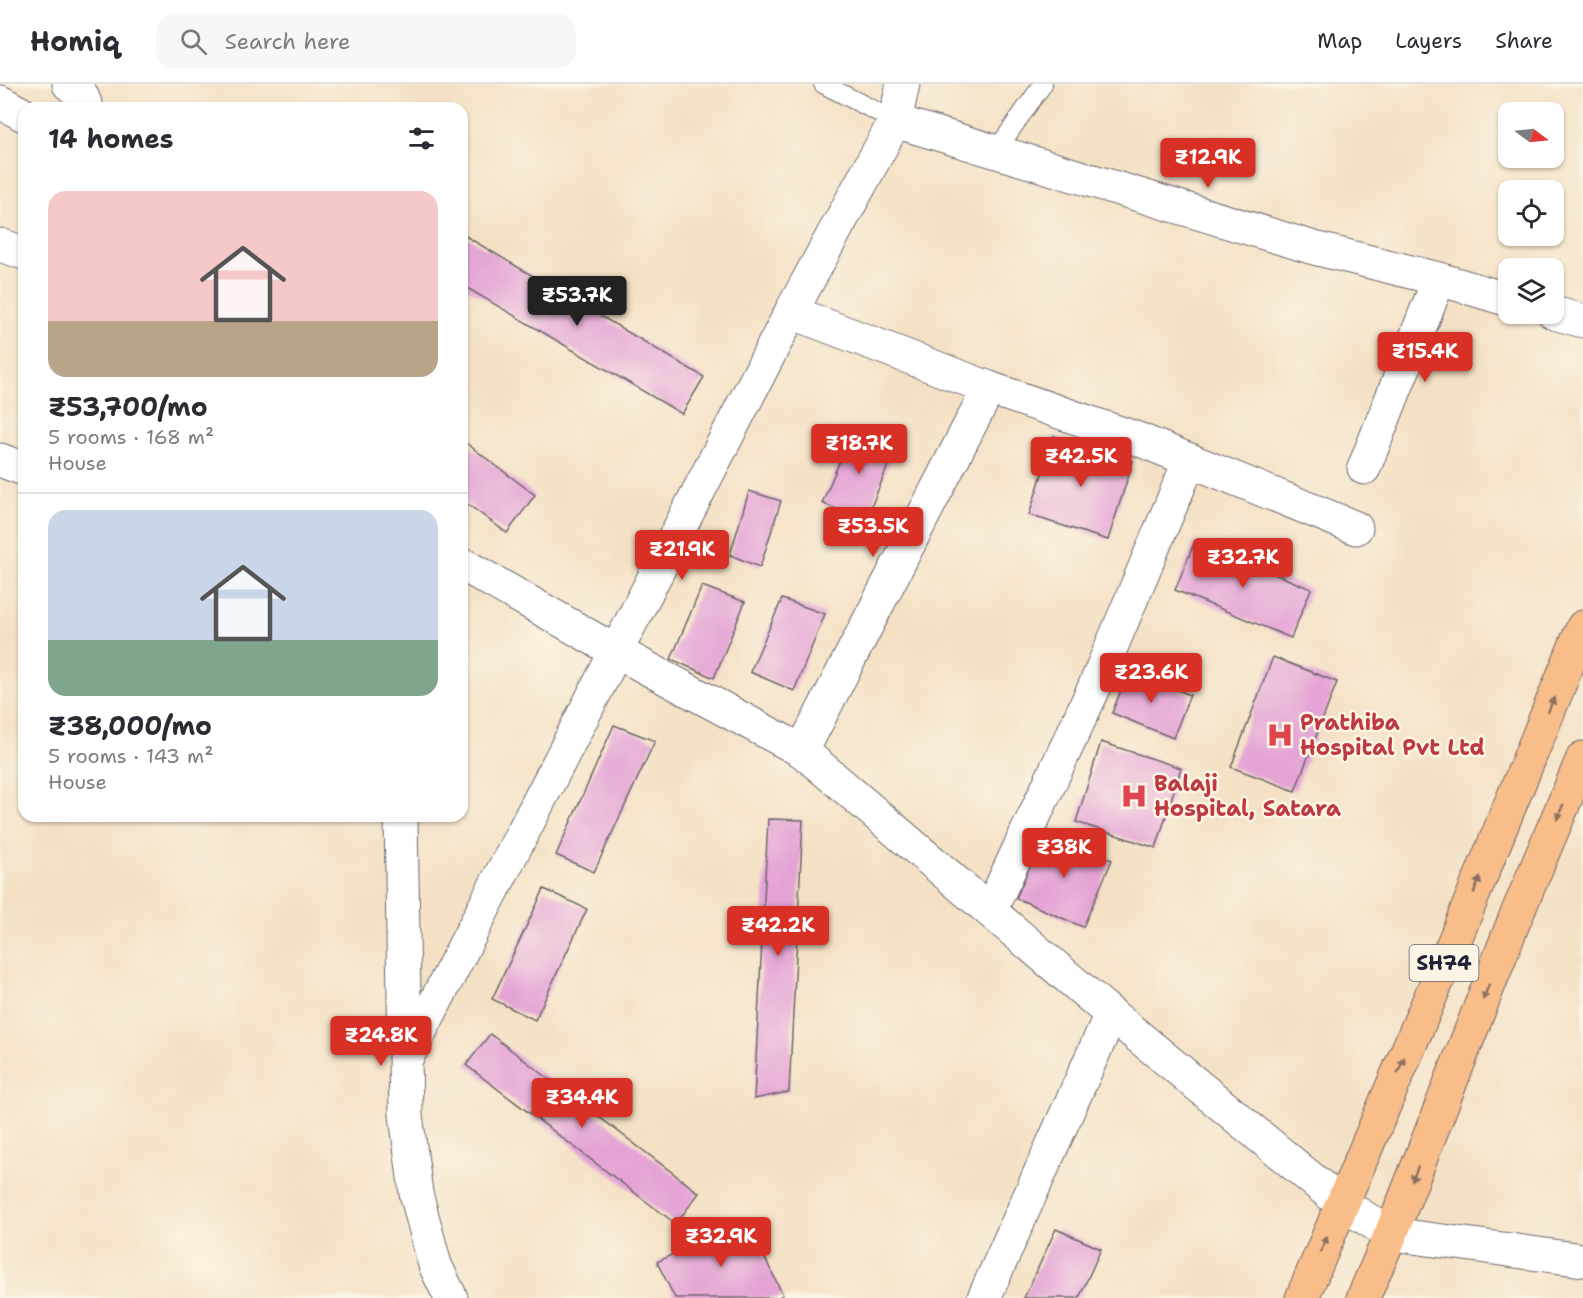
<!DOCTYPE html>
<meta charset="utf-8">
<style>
:root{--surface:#fff;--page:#f7f7f7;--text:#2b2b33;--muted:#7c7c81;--line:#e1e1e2;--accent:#d93025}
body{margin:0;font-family:"Shantell Sans",sans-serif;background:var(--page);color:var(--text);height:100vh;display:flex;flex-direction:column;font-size:22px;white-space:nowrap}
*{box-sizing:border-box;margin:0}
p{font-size:20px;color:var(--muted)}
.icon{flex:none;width:33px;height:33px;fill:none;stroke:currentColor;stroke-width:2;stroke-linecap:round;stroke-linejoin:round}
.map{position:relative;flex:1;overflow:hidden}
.panel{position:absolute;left:18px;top:18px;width:450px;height:720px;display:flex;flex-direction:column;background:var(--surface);border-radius:18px;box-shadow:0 2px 4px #0004}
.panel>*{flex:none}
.needle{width:39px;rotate:105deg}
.buttons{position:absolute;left:1498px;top:18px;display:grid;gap:12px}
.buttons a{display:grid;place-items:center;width:66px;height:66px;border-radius:12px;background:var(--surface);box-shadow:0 2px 4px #0004;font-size:30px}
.price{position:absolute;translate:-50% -51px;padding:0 14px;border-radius:6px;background:var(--accent);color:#fff;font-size:20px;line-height:39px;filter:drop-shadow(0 2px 3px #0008)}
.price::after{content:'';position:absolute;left:50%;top:36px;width:18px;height:14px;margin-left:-9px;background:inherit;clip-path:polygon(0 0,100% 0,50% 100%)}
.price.on{background:#222;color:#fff}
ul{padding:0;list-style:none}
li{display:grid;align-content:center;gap:12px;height:318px;padding:0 30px}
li+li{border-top:2px solid var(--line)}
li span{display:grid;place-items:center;height:186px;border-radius:18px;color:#555}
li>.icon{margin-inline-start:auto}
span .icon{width:108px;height:108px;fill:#fffc;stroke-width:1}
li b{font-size:26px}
h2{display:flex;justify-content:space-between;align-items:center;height:72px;padding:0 30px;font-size:26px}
header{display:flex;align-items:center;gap:36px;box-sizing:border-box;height:84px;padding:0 30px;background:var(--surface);border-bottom:2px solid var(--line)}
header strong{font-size:28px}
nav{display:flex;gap:33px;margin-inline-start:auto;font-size:21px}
.search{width:420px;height:54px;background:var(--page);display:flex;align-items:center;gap:15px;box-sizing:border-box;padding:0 21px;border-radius:18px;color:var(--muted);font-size:22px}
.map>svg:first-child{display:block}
</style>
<header>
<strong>Homiq</strong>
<div class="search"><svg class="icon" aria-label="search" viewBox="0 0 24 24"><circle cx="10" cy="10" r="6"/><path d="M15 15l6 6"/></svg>Search here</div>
<nav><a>Map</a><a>Layers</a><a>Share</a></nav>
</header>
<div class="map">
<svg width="1583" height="1214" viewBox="0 0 1583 1214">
<rect width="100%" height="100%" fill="#fcf5e5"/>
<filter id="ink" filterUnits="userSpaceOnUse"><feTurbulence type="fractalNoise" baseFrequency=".0167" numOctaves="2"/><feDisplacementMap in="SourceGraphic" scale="12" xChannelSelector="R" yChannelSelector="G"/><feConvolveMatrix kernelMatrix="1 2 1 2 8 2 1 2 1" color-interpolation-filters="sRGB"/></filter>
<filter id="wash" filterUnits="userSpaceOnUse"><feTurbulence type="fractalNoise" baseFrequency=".008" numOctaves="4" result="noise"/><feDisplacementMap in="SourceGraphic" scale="24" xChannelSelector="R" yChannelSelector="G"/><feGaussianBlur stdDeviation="1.35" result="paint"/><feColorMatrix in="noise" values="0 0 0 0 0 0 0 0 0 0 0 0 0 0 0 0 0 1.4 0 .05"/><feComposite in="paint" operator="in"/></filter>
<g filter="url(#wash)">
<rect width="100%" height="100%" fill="#f4e1c5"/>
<g id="blocks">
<g fill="#e4a3d5">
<polygon points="462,150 704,293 682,330 462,201"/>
<polygon points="853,346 896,362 865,438 822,419"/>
<polygon points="1054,352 1133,377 1108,456 1029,431"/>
<polygon points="462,356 535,411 507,449 462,416"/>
<polygon points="749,407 781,417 760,483 730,471"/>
<polygon points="1195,457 1311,505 1291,554 1175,506"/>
<polygon points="702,502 745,518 714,594 671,575"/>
<polygon points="782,515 825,530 794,607 750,588"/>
<polygon points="1273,573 1337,598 1295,707 1231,683"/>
<polygon points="1129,586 1190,611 1173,654 1112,629"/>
<polygon points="614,641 655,657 594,788 556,771"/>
<polygon points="1101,658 1181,684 1156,764 1076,738"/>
<polygon points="768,735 803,736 789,1008 754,1015"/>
<polygon points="1045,747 1112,776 1083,843 1016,814"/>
<polygon points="544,805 587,825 535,936 492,915"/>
<polygon points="490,950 699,1109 676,1140 466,981"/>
<polygon points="745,1134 783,1211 777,1214 675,1214 657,1178"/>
<polygon points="1056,1145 1101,1165 1079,1214 1024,1214"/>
</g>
</g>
</g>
<g filter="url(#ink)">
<use href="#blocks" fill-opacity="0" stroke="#6c656b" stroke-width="1.5"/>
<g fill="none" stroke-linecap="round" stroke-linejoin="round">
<defs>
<g id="service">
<polyline points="823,0 895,37"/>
<polyline points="996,67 1043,0"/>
</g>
<g id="minor">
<polyline points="0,18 24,31"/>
<polyline points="895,37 1314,164 1439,195 1509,216"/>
<polyline points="0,161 24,169"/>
<polyline points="791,228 989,304 1138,355 1356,444"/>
<polyline points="1554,229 1583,237"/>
<polyline points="0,376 24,385"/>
<polyline points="1364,384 1439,195"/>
<polyline points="462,480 617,568 802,667 1111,930 1341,1119 1391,1150 1583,1176"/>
<polyline points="802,667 989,304"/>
<polyline points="990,827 1094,604 1190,376"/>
<polyline points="406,975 791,228 895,37 903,0"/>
<polyline points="984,1214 1111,930"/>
</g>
<g id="tertiary">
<polyline points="69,0 81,10 87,24"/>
<polyline points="401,732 406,1031 416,1109 435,1181 451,1214"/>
</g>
<g id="primary">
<polyline points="1302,1214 1456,853 1583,543"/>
<polyline points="1363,1214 1391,1150 1514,837 1583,674"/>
</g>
</defs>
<use href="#service" stroke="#6c656b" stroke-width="20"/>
<use href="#minor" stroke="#6c656b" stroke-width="35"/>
<use href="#tertiary" stroke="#6c656b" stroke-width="35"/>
<use href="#primary" stroke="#6c656b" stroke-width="35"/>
<use href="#service" stroke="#fff" stroke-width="18"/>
<use href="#minor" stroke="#fff" stroke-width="33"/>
<use href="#tertiary" stroke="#fff" stroke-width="33"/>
<use href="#primary" stroke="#f8bd89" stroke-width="33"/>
</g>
<defs><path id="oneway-solid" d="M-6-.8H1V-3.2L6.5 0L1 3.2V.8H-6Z" transform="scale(1.5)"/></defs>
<g fill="#8d7062">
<use href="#oneway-solid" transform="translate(1551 621) rotate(-68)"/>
<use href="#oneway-solid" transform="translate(1560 728) rotate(113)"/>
<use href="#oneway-solid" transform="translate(1477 801) rotate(-68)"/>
<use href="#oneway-solid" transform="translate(1486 908) rotate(111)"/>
<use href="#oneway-solid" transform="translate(1401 981) rotate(-67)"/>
<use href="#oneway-solid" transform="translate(1415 1090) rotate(111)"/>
<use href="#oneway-solid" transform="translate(1324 1160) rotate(-68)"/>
</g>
</g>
<defs>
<symbol id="hospital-bare" viewBox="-9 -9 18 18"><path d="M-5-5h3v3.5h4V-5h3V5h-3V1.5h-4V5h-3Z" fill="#e0444e" stroke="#fcf5e5" stroke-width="2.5" paint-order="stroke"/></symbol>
</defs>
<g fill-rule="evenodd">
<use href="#hospital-bare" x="1261" y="632" width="38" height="38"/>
<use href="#hospital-bare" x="1115" y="693" width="38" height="38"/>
</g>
<g text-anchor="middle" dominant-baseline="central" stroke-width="5" stroke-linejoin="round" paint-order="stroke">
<rect fill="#fcf5e5" stroke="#63616e" stroke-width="1.5" x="1409.5" y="861" width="69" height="36" rx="4.5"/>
<g font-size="21" font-weight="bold" fill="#22223b">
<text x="1444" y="879">SH74</text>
</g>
<g font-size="22" font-weight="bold" fill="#be3a42" stroke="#fcf5e5" text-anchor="start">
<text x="1300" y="638">Prathiba<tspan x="1300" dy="25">Hospital Pvt Ltd</tspan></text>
<text x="1154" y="699">Balaji<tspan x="1154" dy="25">Hospital, Satara</tspan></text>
</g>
</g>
</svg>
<div class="buttons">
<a><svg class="needle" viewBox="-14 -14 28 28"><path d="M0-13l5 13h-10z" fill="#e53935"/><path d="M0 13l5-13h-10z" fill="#7c7c81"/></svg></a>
<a><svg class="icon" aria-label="locate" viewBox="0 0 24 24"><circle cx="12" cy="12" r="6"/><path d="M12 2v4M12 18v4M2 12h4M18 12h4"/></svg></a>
<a><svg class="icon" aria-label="layers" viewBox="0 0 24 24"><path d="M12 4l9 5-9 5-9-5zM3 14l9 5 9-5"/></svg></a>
</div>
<b class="price" style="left:1208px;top:105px">₹12.9K</b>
<b class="price on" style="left:577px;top:243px">₹53.7K</b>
<b class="price" style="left:1425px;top:299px">₹15.4K</b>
<b class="price" style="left:859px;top:391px">₹18.7K</b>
<b class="price" style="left:1081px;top:404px">₹42.5K</b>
<b class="price" style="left:873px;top:474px">₹53.5K</b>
<b class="price" style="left:682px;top:497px">₹21.9K</b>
<b class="price" style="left:1243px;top:505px">₹32.7K</b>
<b class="price" style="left:1151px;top:620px">₹23.6K</b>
<b class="price" style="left:1064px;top:795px">₹38K</b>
<b class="price" style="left:778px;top:873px">₹42.2K</b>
<b class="price" style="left:381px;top:983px">₹24.8K</b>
<b class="price" style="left:582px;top:1045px">₹34.4K</b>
<b class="price" style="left:721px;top:1184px">₹32.9K</b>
<section class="panel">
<h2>14 homes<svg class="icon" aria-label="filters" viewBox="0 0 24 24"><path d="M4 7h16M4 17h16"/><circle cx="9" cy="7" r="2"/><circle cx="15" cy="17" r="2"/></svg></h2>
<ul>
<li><span style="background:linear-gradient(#f6c9c9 70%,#b9a48a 0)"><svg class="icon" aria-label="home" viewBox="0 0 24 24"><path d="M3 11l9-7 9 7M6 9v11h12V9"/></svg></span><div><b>₹53,700/mo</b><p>5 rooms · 168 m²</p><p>House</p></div></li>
<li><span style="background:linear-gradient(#c9d6e8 70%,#7fa58c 0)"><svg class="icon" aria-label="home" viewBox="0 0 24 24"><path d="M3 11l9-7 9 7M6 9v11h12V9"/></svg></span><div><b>₹38,000/mo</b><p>5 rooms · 143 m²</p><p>House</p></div></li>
</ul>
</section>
</div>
